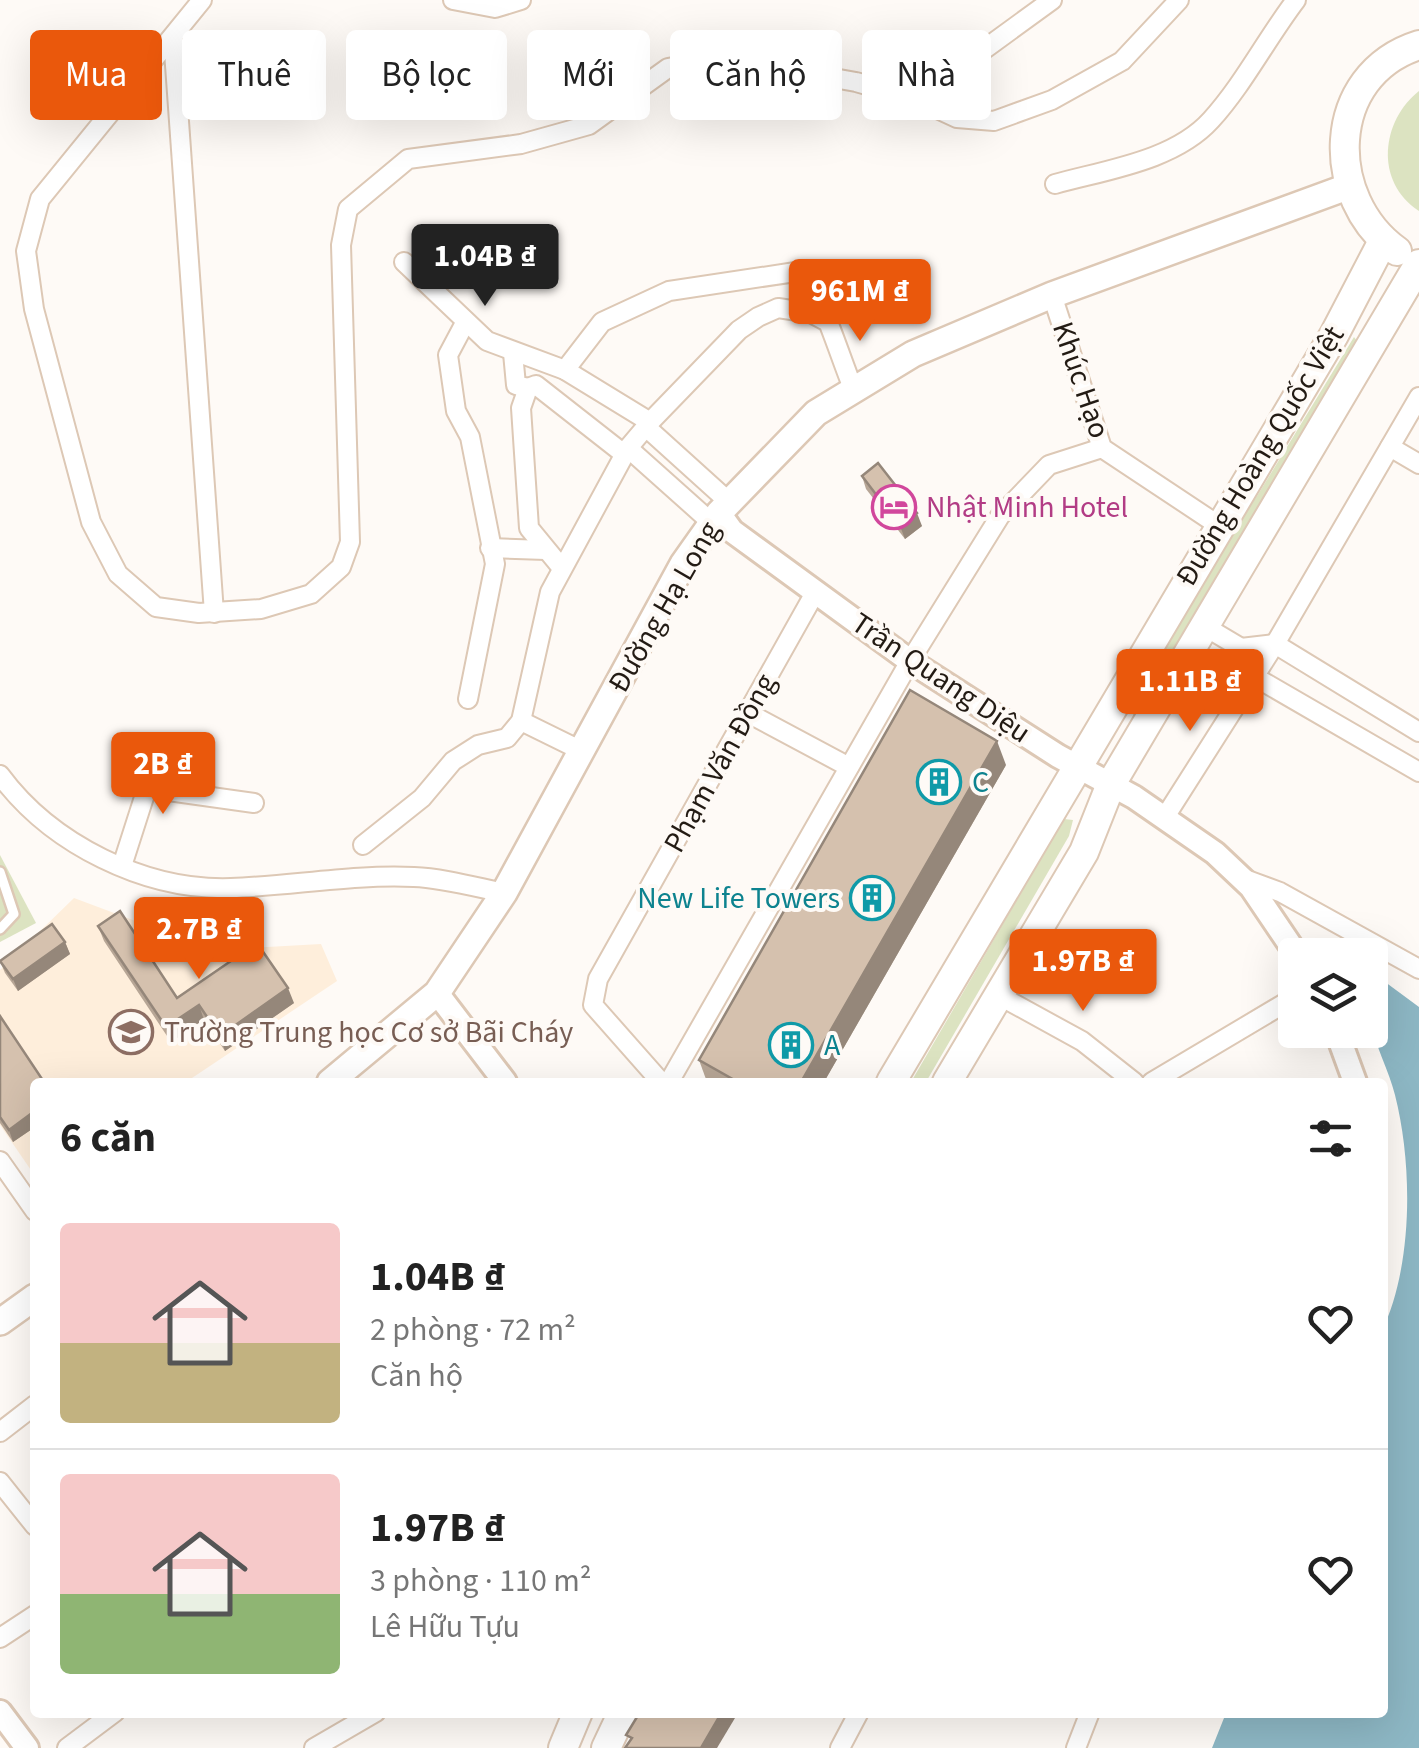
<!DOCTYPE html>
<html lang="vi">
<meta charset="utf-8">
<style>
:root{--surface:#fff;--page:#f2f2f2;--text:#222;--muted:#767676;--line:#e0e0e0;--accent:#ea580c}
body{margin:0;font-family:"Source Sans 3",sans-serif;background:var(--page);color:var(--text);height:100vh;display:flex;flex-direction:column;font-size:38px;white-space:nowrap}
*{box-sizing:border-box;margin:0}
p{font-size:32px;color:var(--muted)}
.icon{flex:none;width:55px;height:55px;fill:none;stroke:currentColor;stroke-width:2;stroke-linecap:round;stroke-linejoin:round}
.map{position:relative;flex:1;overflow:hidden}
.sheet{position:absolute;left:30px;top:1078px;width:1358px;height:640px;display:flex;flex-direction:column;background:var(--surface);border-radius:10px;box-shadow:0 10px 40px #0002}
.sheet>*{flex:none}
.top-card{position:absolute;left:30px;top:30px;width:1360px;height:90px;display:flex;gap:20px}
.fabs{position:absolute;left:1278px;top:938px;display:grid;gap:20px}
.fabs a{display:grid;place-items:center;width:110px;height:110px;border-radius:10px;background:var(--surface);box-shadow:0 10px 40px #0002;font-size:50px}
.price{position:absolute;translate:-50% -85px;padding:0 22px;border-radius:10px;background:var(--accent);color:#fff;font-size:32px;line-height:65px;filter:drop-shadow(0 2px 5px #0008)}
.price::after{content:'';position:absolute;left:50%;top:60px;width:30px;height:22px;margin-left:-15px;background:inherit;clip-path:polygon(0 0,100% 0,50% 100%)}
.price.current{background:#222;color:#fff}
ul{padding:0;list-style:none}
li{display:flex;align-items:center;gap:30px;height:250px;padding:0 30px}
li+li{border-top:2px solid var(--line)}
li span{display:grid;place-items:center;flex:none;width:280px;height:200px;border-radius:10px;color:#555}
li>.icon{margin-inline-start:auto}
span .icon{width:120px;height:120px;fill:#fffc;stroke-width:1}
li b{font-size:42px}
h2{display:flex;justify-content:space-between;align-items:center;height:120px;padding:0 30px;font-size:42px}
.pill{padding:0 35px;border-radius:10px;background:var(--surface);box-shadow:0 10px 40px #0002;font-size:35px;line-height:90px}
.pill.current{background:var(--accent);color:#fff}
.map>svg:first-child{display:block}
</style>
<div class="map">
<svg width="1419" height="1748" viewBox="0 0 1419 1748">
<rect width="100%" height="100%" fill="#fefaf6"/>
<polygon fill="#feeedb" points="74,898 213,950 321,944 337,981 186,1082 35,1082 35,1176 0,1125 0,970"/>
<g fill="#dce3c1">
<path d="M1419,91V211C1374,182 1381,121 1419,91Z"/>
<polygon points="1354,337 1357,341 1136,716 1129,712 1130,703 1217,552 1257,496"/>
<polygon points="1064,819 1073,820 1069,836 926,1082 911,1082"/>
<polygon points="0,855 36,923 0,942"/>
</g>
<path fill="#8db7c4" d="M1370,976H1377L1419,1007V1748H1212L1226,1713L1382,1712V1331C1413,1265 1413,1166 1395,1095C1389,1071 1376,1047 1370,1022C1367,1008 1370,990 1370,976Z"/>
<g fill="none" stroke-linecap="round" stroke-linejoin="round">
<defs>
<polyline id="service" points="0,872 14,914 0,929"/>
<g id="minor">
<polyline points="202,0 40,199 26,251 34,309 91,522 118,574 156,607 199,613 261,609 311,594 341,567 350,542 341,245 348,209 408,159 521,144 589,125 668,68 721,58 856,82 916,99 957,118 994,121 1052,100 1122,61 1179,0"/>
<polyline points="453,0 495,8 521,0"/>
<polyline points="173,37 214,613"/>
<polyline points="916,99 1052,0"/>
<path d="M1055,184C1105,170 1174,161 1211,120C1243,85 1267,38 1296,0"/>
<polyline points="404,262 487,341 565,370 650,422"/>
<polyline points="1052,295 1102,448 1218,525"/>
<polyline points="465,323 448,355 456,411 470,437 495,564 468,699"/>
<polyline points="513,353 516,385 528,388"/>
<path d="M565,370L602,322L669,291L802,271C819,287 841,360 853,388"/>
<polyline points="646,427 729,502"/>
<polyline points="1390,447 1419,464"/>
<polyline points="628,448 712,523"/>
<polyline points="490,548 546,550"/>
<polyline points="561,567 529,528 521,408 528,388 536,385 624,454"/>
<polyline points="1204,626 1241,648 1255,677 1419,772"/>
<polyline points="1241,648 1275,644 1419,732"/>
<polyline points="748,713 849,767"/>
<polyline points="521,721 582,751"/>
<path d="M0,775C51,844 145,891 231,888C292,886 353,874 414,877C443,878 475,887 504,893"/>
<polyline points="147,788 254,803"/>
<polyline points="1165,817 1275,644 1419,397"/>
<polyline points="363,845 422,798 453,761 478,745 507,738 521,721 550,592 628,448 650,422 739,330 758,317 778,308 811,313 824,320"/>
<polyline points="122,866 147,788 151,757"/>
<polyline points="1242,878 1280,892 1419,969"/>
<polyline points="1000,996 1082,1041 1134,1082"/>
<polyline points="661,1082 593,1005 598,979 816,591"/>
<polyline points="669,1082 910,661 1000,516 1049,465 1102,448"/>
<polyline points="1152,1082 1295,997"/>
<polyline points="0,1161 35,1211"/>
<polyline points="0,1432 35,1405"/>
<polyline points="0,1482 35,1526"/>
<polyline points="0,1638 35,1615"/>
<polyline points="67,1748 115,1712"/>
<polyline points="314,1748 376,1712"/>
<polyline points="840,1748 859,1712"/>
<polyline points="1076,1748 1090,1712"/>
</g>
<g id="tertiary">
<polyline points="719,513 732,531 910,661 1058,756 1134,797 1215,853 1251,887 1297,955"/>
<polyline points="437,993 505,1082"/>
<polyline points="1336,1030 1355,1082"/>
<polyline points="0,1712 27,1748"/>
</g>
<g id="secondary">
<polyline points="330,1082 437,993 504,893 683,564 719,513 816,413 913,354 1052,295 1347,187"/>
<polyline points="0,1322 35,1297"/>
</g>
<g id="primary">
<path d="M1397,251C1324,199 1324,75 1419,45"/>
<polyline points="891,1082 1334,335 1383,241"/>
<polyline points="947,1082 1084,852 1111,784 1419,264"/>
<polyline points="563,1748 578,1712"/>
<polyline points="606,1748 623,1712"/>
</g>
</defs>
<use href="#service" stroke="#ddc8b5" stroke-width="14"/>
<use href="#minor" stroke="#ddc8b5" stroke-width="22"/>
<use href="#tertiary" stroke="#ddc8b5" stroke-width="28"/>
<use href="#secondary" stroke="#ddc8b5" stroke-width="30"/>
<use href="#primary" stroke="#ddc8b5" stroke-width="32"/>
<use href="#service" stroke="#fff" stroke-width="9"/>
<use href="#minor" stroke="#fff" stroke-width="18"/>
<use href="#tertiary" stroke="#fff" stroke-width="22"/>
<use href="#secondary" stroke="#fff" stroke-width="25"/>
<use href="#primary" stroke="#fff" stroke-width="28"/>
</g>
<g fill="#b7a696">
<polygon points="862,476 922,526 905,539 866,489"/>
<polygon points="1006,765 824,1082 707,1082 699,1060"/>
<polygon points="98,926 177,998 294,1003 225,1051 204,1020 171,1042 104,941"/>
<polygon points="65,942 70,954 18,991 5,973 0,961"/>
<polygon points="0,1016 35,1082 35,1127 13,1142 0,1123"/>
</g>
<g fill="#95877a">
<polygon points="917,513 922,526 905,539 900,526"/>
<polygon points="997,741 1006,765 824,1082 801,1082"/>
<polygon points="65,942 70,954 18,991 13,979"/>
<polygon points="288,988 294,1003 225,1051 220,1036"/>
<polygon points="199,1005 204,1020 171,1042 166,1027"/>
<polygon points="32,1113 35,1127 13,1142 9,1130"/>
<polygon points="722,1712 733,1712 735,1718 717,1748 701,1748"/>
</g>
<g fill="#d5c1ae" stroke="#95877a" stroke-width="2.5">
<polygon points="878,463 917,513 900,526 862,476"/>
<polygon points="910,690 997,741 801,1082 738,1082 699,1060"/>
<polygon points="120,911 177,998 257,943 288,988 220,1036 199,1005 166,1027 98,926"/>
<polygon points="52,924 65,942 13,979 0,961"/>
<polygon points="0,1016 44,1082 35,1082 35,1117 32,1113 9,1130 0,1117"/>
<polygon points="640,1712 722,1712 701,1748 625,1748 632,1738 626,1735"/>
</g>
<defs>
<symbol id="hotel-ring" viewBox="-11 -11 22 22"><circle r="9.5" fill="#fefaf6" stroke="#d1479c" stroke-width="1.5"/><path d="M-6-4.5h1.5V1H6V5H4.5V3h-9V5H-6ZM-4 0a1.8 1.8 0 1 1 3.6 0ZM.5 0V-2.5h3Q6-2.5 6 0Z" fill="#d1479c"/></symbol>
<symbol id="building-ring" viewBox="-11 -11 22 22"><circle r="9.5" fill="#fefaf6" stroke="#0f9aa8" stroke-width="1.5"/><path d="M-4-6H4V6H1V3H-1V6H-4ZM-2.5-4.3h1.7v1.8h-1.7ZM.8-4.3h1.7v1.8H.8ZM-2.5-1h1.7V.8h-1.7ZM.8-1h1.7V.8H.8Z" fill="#0f9aa8"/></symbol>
<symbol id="school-ring" viewBox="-11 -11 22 22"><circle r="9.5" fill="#fefaf6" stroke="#8d6e63" stroke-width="1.5"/><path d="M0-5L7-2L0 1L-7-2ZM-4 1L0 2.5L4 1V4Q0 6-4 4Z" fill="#8d6e63"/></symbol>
</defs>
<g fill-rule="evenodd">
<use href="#hotel-ring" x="869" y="482" width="50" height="50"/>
<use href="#building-ring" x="914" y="757" width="50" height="50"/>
<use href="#building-ring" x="847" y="873" width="50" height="50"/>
<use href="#school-ring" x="106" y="1007" width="50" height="50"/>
<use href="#building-ring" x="766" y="1020" width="50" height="50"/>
</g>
<g text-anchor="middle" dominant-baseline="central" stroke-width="8" stroke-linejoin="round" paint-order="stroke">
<g font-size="30" fill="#231b14" stroke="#fefaf6">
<text transform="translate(1081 380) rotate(71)">Khúc Hạo</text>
<text transform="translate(1260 456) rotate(-59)">Đường Hoàng Quốc Việt</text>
<text transform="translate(664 607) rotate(-60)">Đường Hạ Long</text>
<text transform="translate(941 678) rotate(34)">Trần Quang Diệu</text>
<text transform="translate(720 763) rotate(-61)">Phạm Văn Đồng</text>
</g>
<g font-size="30" fill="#b23c85" stroke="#fefaf6" text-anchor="start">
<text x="926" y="507">Nhật Minh Hotel</text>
</g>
<g font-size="30" fill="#0d838f" stroke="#fefaf6" text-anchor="start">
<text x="972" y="782">C</text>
<text x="840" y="898" text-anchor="end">New Life Towers</text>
<text x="824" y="1045">A</text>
</g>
<g font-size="30" fill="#785e54" stroke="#fefaf6" text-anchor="start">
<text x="164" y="1032">Trường Trung học Cơ sở Bãi Cháy</text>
</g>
</g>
</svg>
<div class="fabs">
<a><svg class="icon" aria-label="layers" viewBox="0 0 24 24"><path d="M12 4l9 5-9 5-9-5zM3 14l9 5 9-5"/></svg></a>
</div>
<b class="price current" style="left:485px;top:309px">1.04B ₫</b>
<b class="price" style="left:860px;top:344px">961M ₫</b>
<b class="price" style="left:1190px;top:734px">1.11B ₫</b>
<b class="price" style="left:163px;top:817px">2B ₫</b>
<b class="price" style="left:199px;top:982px">2.7B ₫</b>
<b class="price" style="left:1083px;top:1014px">1.97B ₫</b>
<div class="top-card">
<a class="pill current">Mua</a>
<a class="pill">Thuê</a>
<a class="pill">Bộ lọc</a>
<a class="pill">Mới</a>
<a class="pill">Căn hộ</a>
<a class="pill">Nhà</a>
</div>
<section class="sheet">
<h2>6 căn<svg class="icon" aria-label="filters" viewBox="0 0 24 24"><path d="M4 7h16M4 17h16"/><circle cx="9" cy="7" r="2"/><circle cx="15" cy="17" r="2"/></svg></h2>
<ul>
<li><span style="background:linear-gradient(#f6c9c9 60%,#c2b280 0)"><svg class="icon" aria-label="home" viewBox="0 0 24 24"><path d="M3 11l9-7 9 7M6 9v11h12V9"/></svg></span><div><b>1.04B ₫</b><p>2 phòng · 72 m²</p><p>Căn hộ</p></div><svg class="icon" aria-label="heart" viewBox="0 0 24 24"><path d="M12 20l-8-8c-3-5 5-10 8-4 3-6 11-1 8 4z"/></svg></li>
<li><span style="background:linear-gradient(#f6c9c9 60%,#8fb573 0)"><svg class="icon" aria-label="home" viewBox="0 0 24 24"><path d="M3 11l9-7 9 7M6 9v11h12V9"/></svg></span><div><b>1.97B ₫</b><p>3 phòng · 110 m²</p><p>Lê Hữu Tựu</p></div><svg class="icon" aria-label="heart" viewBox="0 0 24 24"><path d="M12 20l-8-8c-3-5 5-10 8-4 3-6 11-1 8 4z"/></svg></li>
</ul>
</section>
</div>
